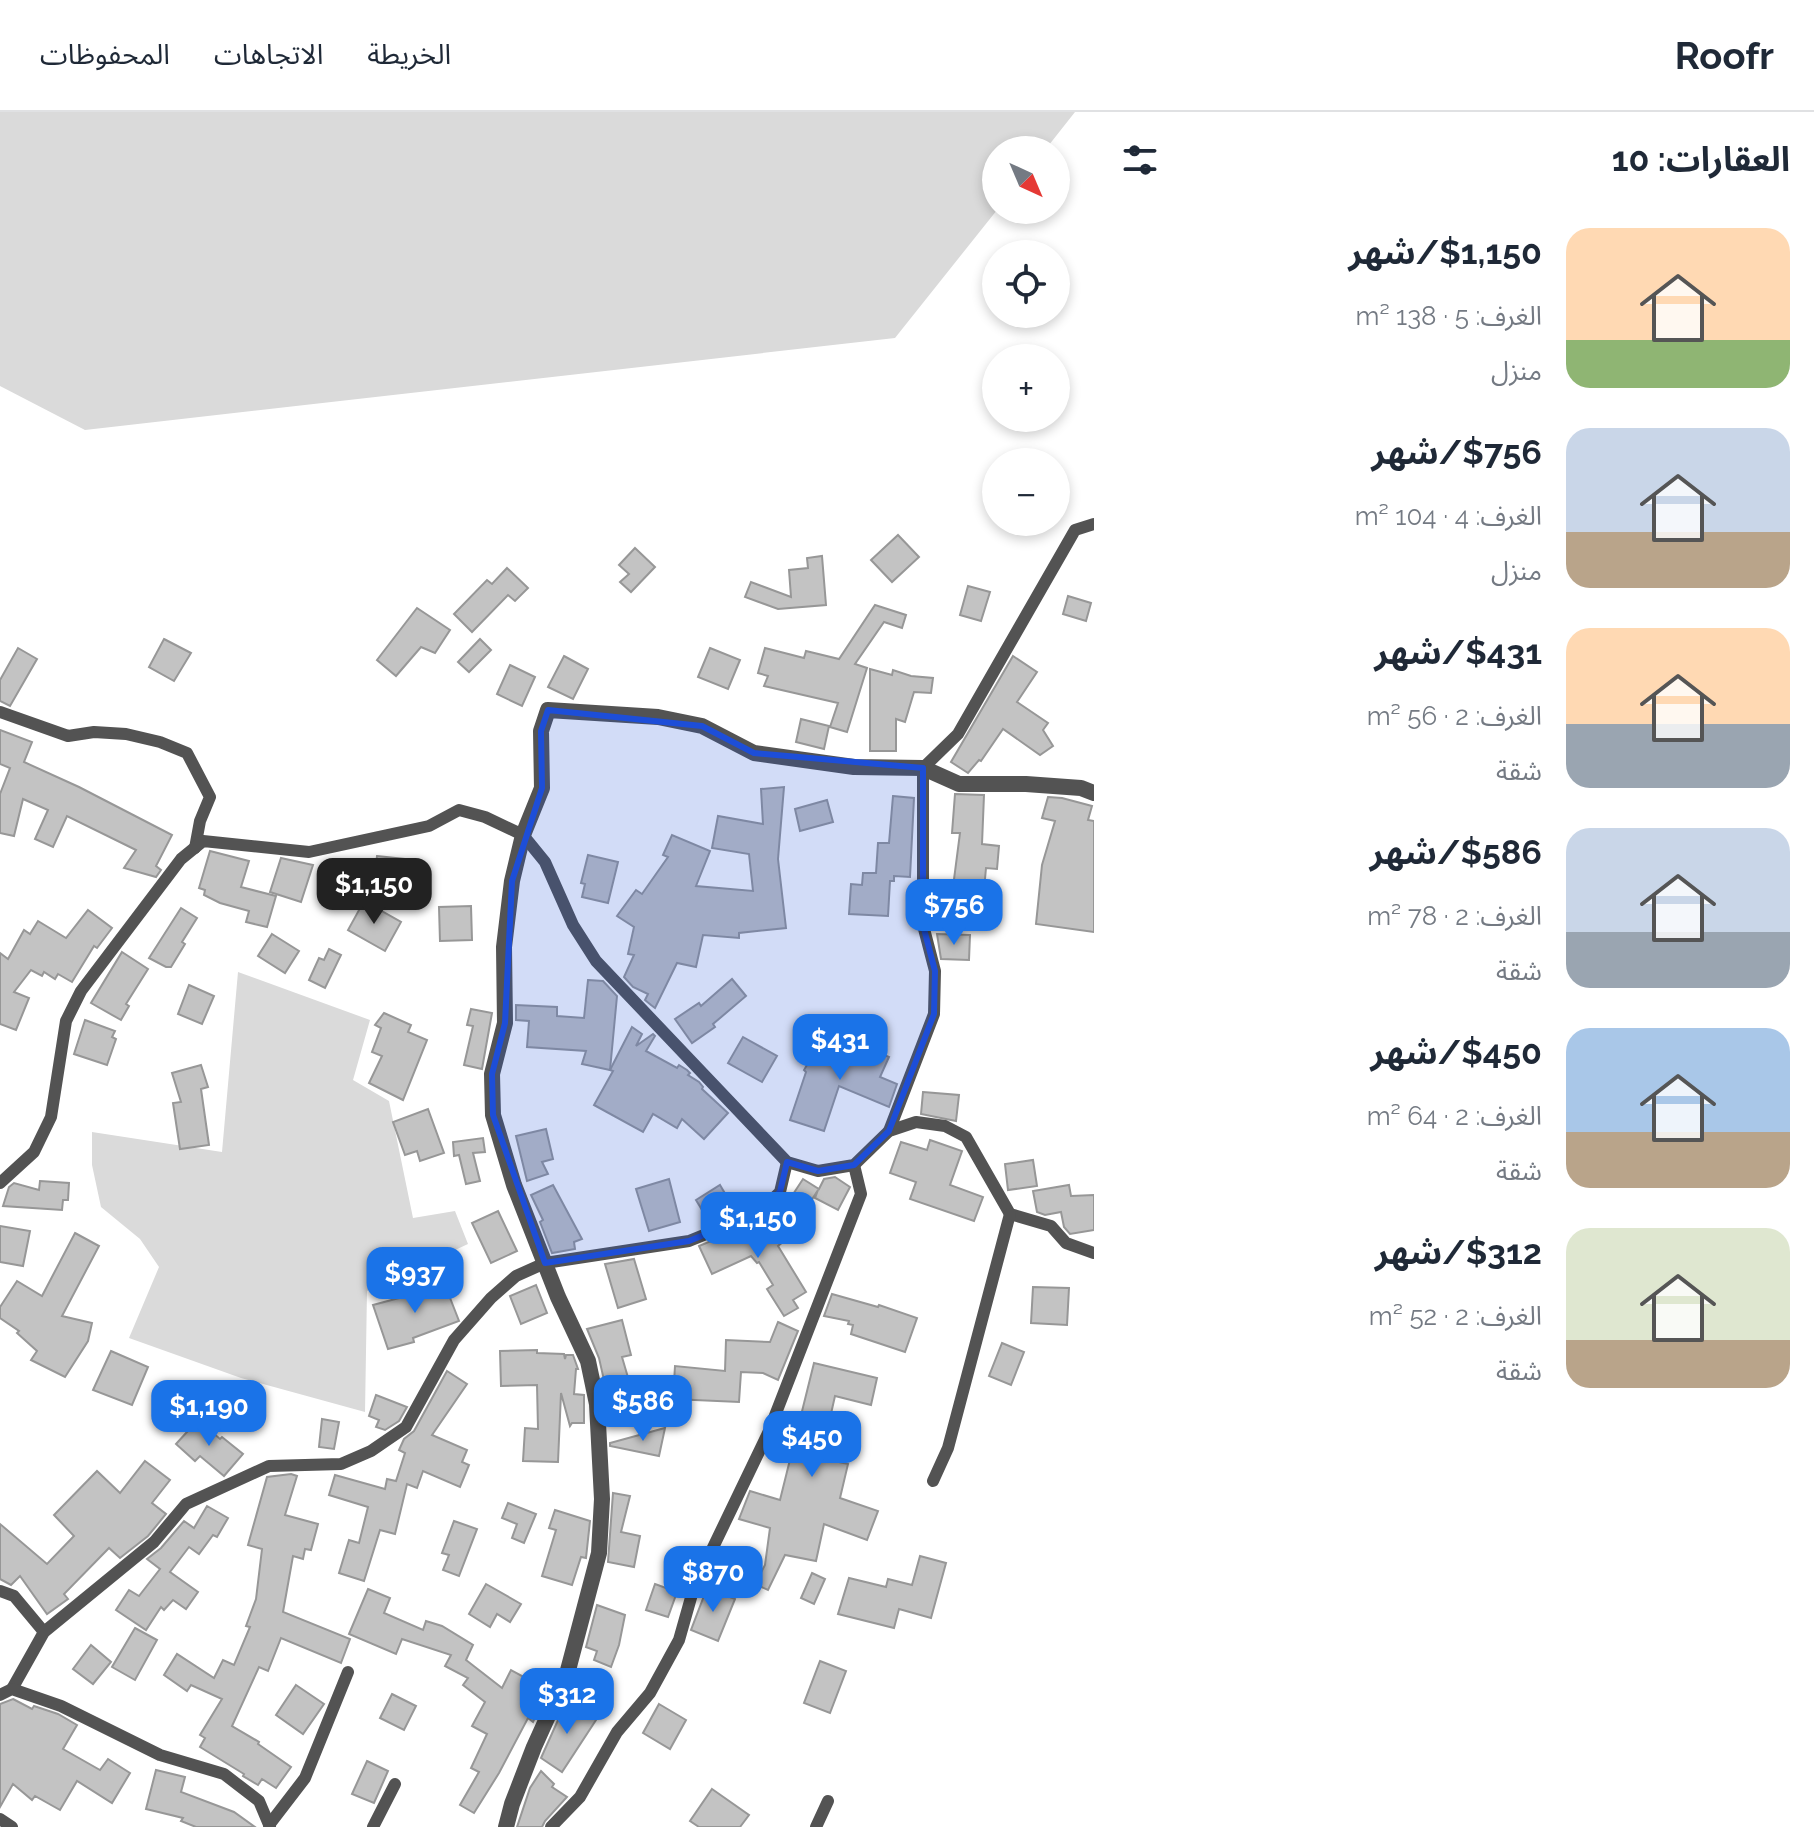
<!DOCTYPE html>
<html lang="ar">
<meta charset="utf-8">
<style>
:root{--surface:#fff;--page:#f2f2f3;--text:#1f2937;--muted:#747a83;--line:#e0e1e3;--accent:#1a73e8}
body{margin:0;font-family:Raleway,"Noto Sans Arabic",sans-serif;background:var(--page);color:var(--text);direction:rtl;height:100vh;display:flex;flex-direction:column;font-size:30px;white-space:nowrap}
*{box-sizing:border-box;margin:0}
p{font-size:26px;color:var(--muted)}
.icon{flex:none;width:44px;height:44px;fill:none;stroke:currentColor;stroke-width:2;stroke-linecap:round;stroke-linejoin:round}
.map{position:relative;flex:1;overflow:hidden;direction:ltr}
.sheet{display:flex;flex-direction:column;background:var(--surface);width:720px}
.sheet>*{flex:none}
.needle{width:52px;rotate:136deg}
.buttons{position:absolute;left:982px;top:24px;display:grid;gap:16px}
.buttons a{display:grid;place-items:center;width:88px;height:88px;border-radius:50%;background:var(--surface);box-shadow:0 4px 12px #0003;font-size:40px}
.price{position:absolute;translate:-50% -68px;padding:0 18px;border-radius:16px;background:var(--accent);color:#fff;font-size:26px;line-height:52px;filter:drop-shadow(0 2px 4px #0008)}
.price::after{content:'';position:absolute;left:50%;top:48px;width:24px;height:18px;margin-left:-12px;background:inherit;clip-path:polygon(0 0,100% 0,50% 100%)}
.price.selected{background:#222;color:#fff}
ul{padding:0;list-style:none}
li{display:flex;align-items:center;gap:24px;height:200px;padding:0 24px}
li span{display:grid;place-items:center;flex:none;width:224px;height:160px;border-radius:24px;color:#555}
li>.icon{margin-inline-start:auto}
span .icon{width:96px;height:96px;fill:#fffc;stroke-width:1}
li b{font-size:34px}
h2{display:flex;justify-content:space-between;align-items:center;height:96px;padding:0 24px;font-size:34px}
header{display:flex;align-items:center;gap:48px;box-sizing:border-box;height:112px;padding:0 40px;background:var(--surface);border-bottom:2px solid var(--line)}
header strong{font-size:38px}
nav{display:flex;gap:44px;margin-inline-start:auto;font-size:28px}
main{display:flex;flex:1;min-height:0}
.map>svg:first-child{display:block}
</style>
<header>
<strong>Roofr</strong>
<nav><a>الخريطة</a><a>الاتجاهات</a><a>المحفوظات</a></nav>
</header>
<main>
<section class="sheet">
<h2>العقارات: 10<svg class="icon" aria-label="filters" viewBox="0 0 24 24"><path d="M4 7h16M4 17h16"/><circle cx="9" cy="7" r="2"/><circle cx="15" cy="17" r="2"/></svg></h2>
<ul>
<li><span style="background:linear-gradient(#ffd9b3 70%,#8fb573 0)"><svg class="icon" aria-label="home" viewBox="0 0 24 24"><path d="M3 11l9-7 9 7M6 9v11h12V9"/></svg></span><div><b>$1,150/شهر</b><p>الغرف: 5 · 138 m²</p><p>منزل</p></div></li>
<li><span style="background:linear-gradient(#c9d6e8 65%,#b9a48a 0)"><svg class="icon" aria-label="home" viewBox="0 0 24 24"><path d="M3 11l9-7 9 7M6 9v11h12V9"/></svg></span><div><b>$756/شهر</b><p>الغرف: 4 · 104 m²</p><p>منزل</p></div></li>
<li><span style="background:linear-gradient(#ffd9b3 60%,#9aa5b1 0)"><svg class="icon" aria-label="home" viewBox="0 0 24 24"><path d="M3 11l9-7 9 7M6 9v11h12V9"/></svg></span><div><b>$431/شهر</b><p>الغرف: 2 · 56 m²</p><p>شقة</p></div></li>
<li><span style="background:linear-gradient(#c9d6e8 65%,#9aa5b1 0)"><svg class="icon" aria-label="home" viewBox="0 0 24 24"><path d="M3 11l9-7 9 7M6 9v11h12V9"/></svg></span><div><b>$586/شهر</b><p>الغرف: 2 · 78 m²</p><p>شقة</p></div></li>
<li><span style="background:linear-gradient(#a9c7e8 65%,#b9a48a 0)"><svg class="icon" aria-label="home" viewBox="0 0 24 24"><path d="M3 11l9-7 9 7M6 9v11h12V9"/></svg></span><div><b>$450/شهر</b><p>الغرف: 2 · 64 m²</p><p>شقة</p></div></li>
<li><span style="background:linear-gradient(#dfe7d0 70%,#b9a48a 0)"><svg class="icon" aria-label="home" viewBox="0 0 24 24"><path d="M3 11l9-7 9 7M6 9v11h12V9"/></svg></span><div><b>$312/شهر</b><p>الغرف: 2 · 52 m²</p><p>شقة</p></div></li>
</ul>
</section>
<div class="map">
<svg width="1094" height="1715" viewBox="0 0 1094 1715">
<rect width="100%" height="100%" fill="#fff"/>
<g fill="#dadada">
<polygon points="0,0 1075,0 1045,38 996,38 997,98 895,226 85,318 0,274"/>
<polygon points="238,860 370,908 353,968 389,989 413,1106 455,1099 468,1132 367,1179 365,1300 241,1266 129,1226 159,1155 140,1127 101,1095 92,1053 92,1020 222,1040"/>
</g>
<g fill="#c3c3c3" stroke="#979797" stroke-width="2">
<polygon points="898,423 919,445 892,470 871,448"/>
<polygon points="635,436 655,455 631,480 620,470 629,462 619,453"/>
<polygon points="822,444 826,493 778,497 745,485 751,470 791,485 789,458 808,456 807,446"/>
<polygon points="507,456 528,476 515,489 508,483 472,520 454,502 487,468 492,472"/>
<polygon points="968,474 990,480 981,509 960,503"/>
<polygon points="1068,484 1091,491 1086,509 1063,502"/>
<polygon points="875,493 906,503 902,516 884,510 855,552 867,556 847,620 830,615 838,591 764,574 768,564 758,561 765,536 804,546 806,539 839,547"/>
<polygon points="417,496 450,518 435,541 421,535 396,564 377,548"/>
<polygon points="164,527 191,541 174,569 149,555"/>
<polygon points="480,527 491,538 469,560 458,550"/>
<polygon points="18,536 37,547 10,594 0,589 0,568"/>
<polygon points="710,536 740,548 728,577 698,565"/>
<polygon points="564,544 588,557 573,587 548,575"/>
<polygon points="1013,544 1037,560 1017,590 1048,611 1043,618 1053,634 1040,643 1003,617 981,649 979,648 968,661 951,650"/>
<polygon points="510,553 535,565 522,594 497,582"/>
<polygon points="870,557 892,563 893,558 911,564 933,566 931,581 914,580 905,610 896,607 896,639 870,639"/>
<polygon points="801,607 829,614 824,637 796,630"/>
<polygon points="0,618 32,630 24,650 79,675 172,723 156,754 161,758 156,765 124,756 136,738 67,704 53,735 35,727 48,698 23,687 14,724 0,721 0,682 10,656 0,652"/>
<polygon points="784,675 778,747 786,816 739,821 739,826 703,823 696,855 677,851 655,896 651,893 645,888 648,882 633,875 624,865 634,843 628,842 634,815 617,804 636,778 642,782 668,745 663,743 672,723 710,739 696,774 753,779 749,742 712,736 718,704 763,712 761,677"/>
<polygon points="955,682 984,683 982,732 999,734 997,757 986,756 984,778 953,775 960,721 952,721"/>
<polygon points="893,684 914,686 910,765 894,764 894,769 890,769 888,804 849,802 851,772 862,773 863,761 876,761 878,731 889,731"/>
<polygon points="1048,685 1062,686 1092,694 1088,708 1094,709 1094,820 1036,812 1042,753 1055,709 1042,706"/>
<polygon points="827,688 833,710 800,719 795,697"/>
<polygon points="210,739 249,749 241,775 276,784 267,815 246,810 249,799 220,791 204,783 205,778 199,776"/>
<polygon points="588,743 618,750 608,791 582,785 585,772 581,771"/>
<polygon points="377,744 404,747 400,781 373,777"/>
<polygon points="281,746 313,753 301,790 270,780"/>
<polygon points="935,782 956,784 954,801 933,798"/>
<polygon points="364,789 401,810 385,839 348,818"/>
<polygon points="471,794 472,828 440,829 439,795"/>
<polygon points="181,796 197,806 182,830 185,832 171,855 166,855 149,846"/>
<polygon points="88,798 112,816 97,836 94,834 72,870 58,862 55,867 44,860 42,864 31,858 14,880 29,886 16,918 0,912 0,841 8,847 24,818 30,822 38,809 66,826"/>
<polygon points="272,822 299,839 285,861 258,844"/>
<polygon points="937,822 970,823 969,848 941,847"/>
<polygon points="329,837 341,843 325,876 309,868 319,846 324,848"/>
<polygon points="122,840 148,857 126,892 129,894 121,908 91,891"/>
<polygon points="732,867 746,884 713,912 715,915 692,931 675,907 699,891 701,894"/>
<polygon points="588,868 603,869 617,884 610,958 582,952 586,939 527,935 529,909 516,908 516,893 557,895 557,904 584,906"/>
<polygon points="189,873 214,884 202,912 178,902"/>
<polygon points="471,897 492,901 482,957 464,953 473,914 467,913"/>
<polygon points="384,901 411,913 408,920 427,928 403,988 369,971 382,944 372,940 381,916 375,913"/>
<polygon points="85,908 115,919 112,925 116,927 107,953 74,942"/>
<polygon points="632,915 642,922 636,934 653,922 655,924 646,939 677,956 679,953 687,958 690,961 688,963 699,970 703,975 702,977 728,1001 704,1027 682,1007 677,1016 653,1002 643,1020 594,993 613,959 610,958"/>
<polygon points="743,925 777,944 762,970 728,951"/>
<polygon points="842,928 863,942 866,935 889,945 880,965 897,972 889,995 839,974 824,1019 790,1008 806,960 804,958 819,933 833,942"/>
<polygon points="201,953 208,975 201,977 209,1033 180,1037 173,991 181,990 172,961"/>
<polygon points="923,980 959,983 956,1009 921,1002"/>
<polygon points="428,997 444,1041 420,1049 417,1039 405,1043 393,1010"/>
<polygon points="546,1017 553,1047 542,1050 548,1062 527,1069 516,1024"/>
<polygon points="483,1026 485,1040 473,1041 480,1069 466,1072 459,1043 454,1044 453,1030"/>
<polygon points="930,1028 962,1039 950,1073 983,1085 974,1109 910,1087 916,1070 890,1061 901,1030 927,1038"/>
<polygon points="1033,1048 1037,1074 1008,1078 1005,1052"/>
<polygon points="835,1065 850,1075 838,1098 815,1086 818,1078 802,1103 786,1093 803,1067 819,1077 824,1067"/>
<polygon points="669,1067 680,1110 649,1119 636,1077"/>
<polygon points="40,1069 69,1071 68,1088 63,1088 62,1098 3,1094 9,1075 14,1071 39,1078"/>
<polygon points="553,1073 582,1127 574,1130 575,1137 552,1141 540,1110 543,1108 531,1083"/>
<polygon points="720,1073 736,1100 710,1111 696,1088"/>
<polygon points="1069,1073 1071,1084 1094,1083 1094,1118 1070,1122 1064,1115 1061,1100 1045,1103 1037,1100 1033,1079"/>
<polygon points="498,1099 517,1139 491,1151 472,1111"/>
<polygon points="766,1106 784,1129 778,1134 806,1180 793,1188 798,1196 784,1204 767,1177 773,1173 759,1150 757,1151 751,1144 712,1162 699,1134"/>
<polygon points="0,1114 30,1119 23,1154 0,1150"/>
<polygon points="75,1121 99,1134 62,1204 92,1211 88,1229 65,1265 31,1248 37,1239 17,1221 19,1219 0,1206 0,1195 17,1169 42,1184"/>
<polygon points="634,1147 646,1187 618,1196 605,1152"/>
<polygon points="443,1168 459,1209 413,1226 414,1230 388,1237 373,1193 414,1182"/>
<polygon points="536,1173 547,1201 521,1212 510,1184"/>
<polygon points="1033,1175 1069,1176 1067,1213 1031,1211"/>
<polygon points="832,1182 878,1195 879,1193 917,1206 905,1240 851,1222 853,1213 848,1212 849,1209 824,1204"/>
<polygon points="622,1208 631,1243 622,1245 641,1310 620,1310 621,1306 613,1308 599,1246 587,1217"/>
<polygon points="778,1210 798,1219 778,1268 763,1261 741,1260 739,1290 673,1287 675,1254 725,1259 726,1228 770,1230"/>
<polygon points="1002,1231 1024,1240 1011,1273 989,1264"/>
<polygon points="537,1238 537,1241 564,1242 565,1247 566,1243 573,1243 578,1257 576,1257 574,1282 584,1283 584,1311 572,1311 570,1314 561,1281 558,1350 523,1349 525,1316 538,1317 537,1273 501,1274 500,1239"/>
<polygon points="111,1239 148,1255 132,1293 93,1278"/>
<polygon points="814,1251 877,1266 871,1293 835,1284 821,1346 848,1352 840,1386 878,1399 867,1428 824,1412 816,1449 785,1443 768,1478 755,1472 765,1453 770,1416 739,1407 750,1379 780,1388"/>
<polygon points="447,1259 467,1272 432,1323 467,1338 462,1350 469,1353 460,1375 423,1359 417,1376 407,1372 395,1422 380,1418 364,1469 339,1461 349,1428 359,1431 368,1395 329,1383 335,1363 385,1377 387,1367 396,1369 405,1341 399,1338 404,1327 414,1319"/>
<polygon points="376,1283 407,1295 399,1309 385,1318 376,1315 379,1308 369,1304"/>
<polygon points="322,1307 339,1310 334,1337 319,1335"/>
<polygon points="198,1308 220,1327 222,1325 243,1342 224,1364 200,1344 195,1349 176,1332"/>
<polygon points="665,1316 659,1344 610,1334 610,1331"/>
<polygon points="145,1349 170,1368 152,1391 166,1402 148,1424 120,1446 109,1436 64,1482 68,1487 47,1502 20,1464 11,1473 0,1467 0,1412 47,1452 74,1424 54,1403 97,1359 120,1381"/>
<polygon points="291,1362 297,1364 285,1403 318,1412 311,1438 305,1437 303,1447 293,1444 283,1500 350,1527 341,1551 281,1526 268,1559 259,1555 232,1614 259,1630 258,1632 291,1655 276,1676 262,1667 258,1673 243,1664 244,1662 200,1635 205,1626 200,1623 222,1587 191,1573 187,1579 164,1563 177,1542 214,1566 223,1548 234,1553 250,1515 246,1514 256,1487 262,1437 248,1433 267,1365"/>
<polygon points="613,1381 630,1384 621,1420 640,1424 634,1455 608,1450"/>
<polygon points="508,1391 536,1402 524,1431 512,1426 517,1412 502,1406"/>
<polygon points="207,1394 228,1406 217,1425 213,1423 199,1442 189,1435 170,1460 198,1480 186,1497 173,1488 164,1498 161,1495 146,1518 116,1498 129,1478 139,1484 160,1457 147,1447 161,1436 184,1409 194,1416"/>
<polygon points="555,1398 590,1409 586,1446 581,1445 572,1473 542,1464 556,1418 549,1416"/>
<polygon points="454,1409 477,1417 459,1464 443,1458 449,1443 442,1441"/>
<polygon points="682,1437 696,1442 688,1467 673,1462"/>
<polygon points="920,1444 946,1451 931,1506 899,1497 894,1516 838,1502 849,1466 886,1475 888,1467 912,1473"/>
<polygon points="812,1461 825,1467 814,1492 801,1486"/>
<polygon points="486,1472 521,1492 510,1510 497,1502 490,1515 469,1502"/>
<polygon points="655,1472 677,1480 668,1505 646,1498"/>
<polygon points="707,1476 735,1487 718,1529 691,1518"/>
<polygon points="368,1477 390,1486 384,1501 423,1518 426,1509 442,1514 473,1533 466,1548 502,1576 511,1558 548,1578 533,1610 528,1606 499,1661 474,1701 460,1693 479,1660 471,1656 487,1622 472,1614 485,1590 463,1573 468,1566 445,1554 451,1543 402,1527 396,1542 349,1522"/>
<polygon points="597,1493 625,1503 619,1533 611,1555 594,1548 597,1539 586,1535"/>
<polygon points="135,1516 157,1528 135,1568 112,1555"/>
<polygon points="91,1533 111,1550 93,1572 73,1557"/>
<polygon points="820,1549 846,1559 830,1601 804,1591"/>
<polygon points="296,1573 324,1592 303,1622 276,1603"/>
<polygon points="392,1582 416,1594 404,1618 380,1606"/>
<polygon points="13,1587 32,1597 34,1594 58,1602 77,1613 63,1637 100,1658 108,1647 130,1661 112,1691 77,1669 60,1698 35,1684 32,1688 13,1672 0,1695 0,1592"/>
<polygon points="567,1588 596,1608 562,1660 541,1646"/>
<polygon points="659,1592 686,1608 670,1637 643,1621"/>
<polygon points="367,1649 388,1659 374,1691 352,1682"/>
<polygon points="156,1658 185,1665 181,1680 234,1700 255,1715 196,1715 181,1709 183,1706 146,1697"/>
<polygon points="541,1659 554,1672 552,1675 567,1685 545,1709 542,1715 517,1715 530,1676"/>
<polygon points="712,1677 749,1703 740,1715 699,1715 690,1709"/>
</g>
<g fill="none" stroke-linecap="round" stroke-linejoin="round">
<g stroke="#535353" stroke-width="12">
<polyline points="0,600 68,624 94,620 126,622 160,630 187,641 210,685 200,709 195,736"/>
<polyline points="889,1019 934,902 935,859 923,813 923,656 958,622 1075,418 1094,412"/>
<polyline points="0,1071 34,1040 51,1005 66,909 81,879 181,747 203,729 309,740 429,714 459,698 485,705 523,723 545,750 573,813 596,849 787,1050 818,1059 854,1053 889,1019 916,1010 945,1014 966,1025 1010,1102 1051,1114 1066,1131 1094,1141"/>
<polyline points="933,1369 948,1336 1010,1102"/>
<polyline points="0,1479 14,1484 44,1520"/>
<polyline points="12,1577 44,1520 154,1430 186,1392 269,1354 341,1352 371,1339 406,1315 454,1228 491,1186 516,1164 545,1151 689,1129 758,1101 780,1080 787,1050"/>
<polyline points="0,1583 12,1577 61,1594 160,1643 224,1662 259,1689 270,1715"/>
<polyline points="0,1707 12,1715"/>
<polyline points="269,1713 305,1666 348,1560"/>
<polyline points="373,1715 395,1672"/>
<polyline points="551,1715 580,1685 617,1620 650,1581 679,1528 694,1475 769,1319 861,1082 854,1053"/>
<polyline points="816,1715 828,1689"/>
</g>
<polyline stroke="#535353" stroke-width="16" points="506,1715 512,1692 534,1635 567,1562 599,1441 602,1387 597,1292 588,1249 558,1185 514,1073 493,1003 492,962 505,911 504,835 512,769 523,723 542,676 541,619 548,598 658,605 702,614 754,641 854,655 923,656 959,672 1026,672 1081,676 1094,681"/>
</g>
<path fill="#1d4ed8" fill-opacity="0.2" stroke="#1d4ed8" stroke-width="6" stroke-linejoin="round" d="M548,598L702,614L754,641L923,656V813L935,859L934,902L889,1019L854,1053L818,1059L787,1050L780,1080L758,1101L689,1129L545,1151L493,1003L492,962L505,911L512,769L542,676L541,619Z"/>
</svg>
<div class="buttons">
<a><svg class="needle" viewBox="-14 -14 28 28"><path d="M0-13l5 13h-10z" fill="#e53935"/><path d="M0 13l5-13h-10z" fill="#747a83"/></svg></a>
<a><svg class="icon" aria-label="locate" viewBox="0 0 24 24"><circle cx="12" cy="12" r="6"/><path d="M12 2v4M12 18v4M2 12h4M18 12h4"/></svg></a>
<a>+</a>
<a>−</a>
</div>
<b class="price selected" style="left:374px;top:814px">$1,150</b>
<b class="price" style="left:954px;top:835px">$756</b>
<b class="price" style="left:840px;top:970px">$431</b>
<b class="price" style="left:758px;top:1148px">$1,150</b>
<b class="price" style="left:415px;top:1203px">$937</b>
<b class="price" style="left:643px;top:1331px">$586</b>
<b class="price" style="left:209px;top:1336px">$1,190</b>
<b class="price" style="left:812px;top:1367px">$450</b>
<b class="price" style="left:713px;top:1502px">$870</b>
<b class="price" style="left:567px;top:1624px">$312</b>
</div>
</main>
